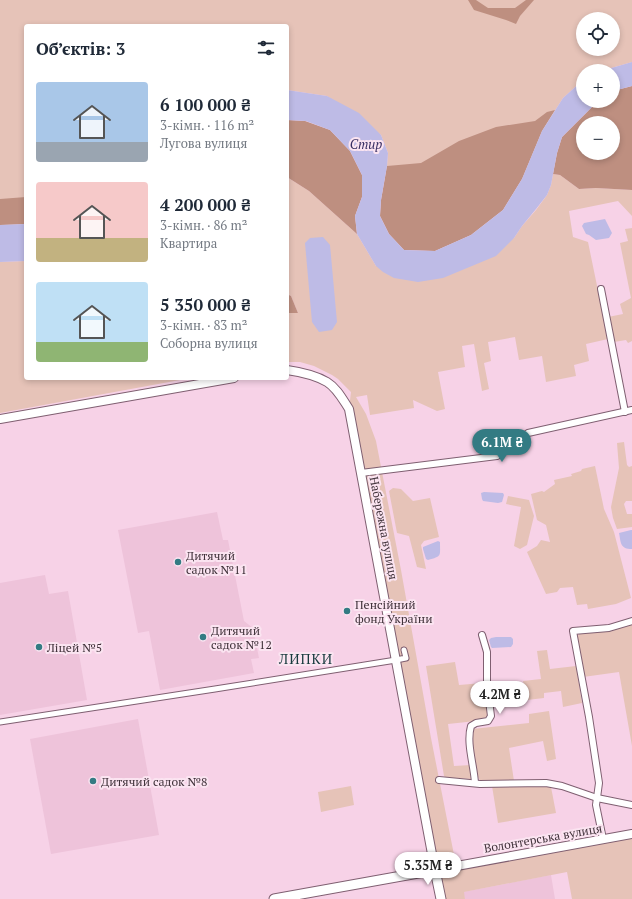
<!DOCTYPE html>
<html lang="uk">
<meta charset="utf-8">
<style>
:root{--surface:#fff;--page:#f6f6f7;--text:#1f2937;--muted:#747a83;--accent:#337b83}
body{margin:0;font-family:"PT Serif",serif;background:var(--page);color:var(--text);height:100vh;display:flex;flex-direction:column;font-size:15px;white-space:nowrap}
*{box-sizing:border-box;margin:0}
p{font-size:13px;color:var(--muted)}
.icon{flex:none;width:22px;height:22px;fill:none;stroke:currentColor;stroke-width:2;stroke-linecap:round;stroke-linejoin:round}
.map{position:relative;flex:1;overflow:hidden}
.details{position:absolute;left:24px;top:24px;width:265px;height:356px;display:flex;flex-direction:column;background:var(--surface);border-radius:4px;box-shadow:0 2px 6px #0003}
.details>*{flex:none}
.buttons{position:absolute;left:576px;top:12px;display:grid;gap:8px}
.buttons a{display:grid;place-items:center;width:44px;height:44px;border-radius:50%;background:var(--surface);box-shadow:0 2px 6px #0003;font-size:20px}
.price{position:absolute;translate:-50% -34px;padding:0 9px;border-radius:14px;background:#fff;color:#222;font-size:13px;line-height:26px;filter:drop-shadow(0 1px 2px #0008)}
.price::after{content:'';position:absolute;left:50%;top:24px;width:12px;height:9px;margin-left:-6px;background:inherit;clip-path:polygon(0 0,100% 0,50% 100%)}
.price.active{background:var(--accent);color:#fff}
ul{padding:0;list-style:none}
li{display:flex;align-items:center;gap:12px;height:100px;padding:0 12px}
li span{display:grid;place-items:center;flex:none;width:112px;height:80px;border-radius:4px;color:#555}
li>.icon{margin-inline-start:auto}
span .icon{width:48px;height:48px;fill:#fffc;stroke-width:1}
li b{font-size:17px}
h2{display:flex;justify-content:space-between;align-items:center;height:48px;padding:0 12px;font-size:17px}
.map>svg:first-child{display:block}
</style>
<div class="map">
<svg width="632" height="899" viewBox="0 0 632 899">
<rect width="100%" height="100%" fill="#f7d2e7"/>
<g fill="#eec3da">
<polygon points="217,512 223,540 228,540 244,621 253,628 259,658 251,659 254,673 160,690 149,631 138,633 118,530"/>
<polygon points="45,575 49,594 68,591 87,700 0,715 0,583"/>
<polygon points="138,719 159,835 51,854 30,739"/>
<polygon points="551,875 555,899 465,899 463,892"/>
</g>
<g fill="#e6c3b8" fill-rule="evenodd">
<path d="M0,0H632V62L601,71H583V80L563,98L542,131L522,179L380,216L387,166L388,153L381,135L327,96L287,90V26H26V224L0,225ZM583,19H613V49H583Z"/>
<polygon points="553,174 560,175 579,189 596,188 632,190 632,216 618,201 569,211 573,237 588,242 608,339 586,344 589,361 574,365 576,376 546,382 542,356 519,360 515,337 488,342 491,361 484,363 489,389 482,391 474,344 462,346 465,367 438,372 445,409 437,411 413,400 414,408 370,415 367,395 356,397 366,414 376,441 401,570 431,738 456,865 632,834 632,899 572,899 567,872 464,892 465,899 441,899 349,409 351,392 338,379 332,375 314,366 300,362 287,362 287,313 298,313 291,296 287,294 287,177 309,191 357,234 376,266 514,238 522,226 536,210 547,195 551,185"/>
<polygon points="632,228 632,341 628,343 626,340 614,342 611,336 608,317 623,314 620,304 631,298 620,243 628,241 625,229"/>
<polygon points="26,261 26,378 191,378 0,413 0,262"/>
<polygon points="624,442 627,465 629,467 632,466 632,501 626,501 624,504 627,514 632,514 632,527 617,529 613,518 611,507 619,468 617,443"/>
<polygon points="595,466 604,509 614,532 631,598 616,604 588,609 587,604 577,605 573,587 560,588 557,592 546,594 527,552 537,546 541,540 550,542 546,525 537,520 531,494 542,491 544,492 555,484 554,480 572,476 571,474 581,471 582,469"/>
<polygon points="393,488 401,489 413,501 430,498 439,537 424,541 421,545 426,569 417,567 409,536 397,533 389,491"/>
<polygon points="508,496 529,500 534,516 527,545 520,549 514,546 521,507 506,504"/>
<polygon points="632,623 632,746 619,672 583,677 577,637 579,634 583,632"/>
<polygon points="547,650 550,669 576,666 582,703 563,707 561,691 544,693 544,698 527,700 523,681 541,679 537,651"/>
<polygon points="455,662 459,685 483,683 488,717 485,720 448,724 454,766 471,765 472,779 446,778 444,776 426,666"/>
<polygon points="549,711 556,759 547,761 543,741 509,748 514,781 483,782 480,780 478,777 471,737 472,729 529,723 529,714"/>
<polygon points="351,786 354,805 321,812 318,792"/>
<polygon points="492,786 549,786 551,787 556,813 498,823"/>
</g>
<g fill="#be8f80" fill-rule="evenodd">
<polygon points="468,0 476,0 488,8 515,8 526,0 534,0 520,16 516,24 506,20 474,10"/>
<path d="M632,86V190L596,188L579,189L560,175L553,174L557,153L562,137L592,107L600,101H613V91ZM583,123H613V153H583Z"/>
<polygon points="555,110 542,131 522,179 503,210 471,235 435,251 404,250 389,234 380,216 381,200 387,166 421,163 459,141 496,127 535,121 547,112"/>
<polygon points="287,120 305,121 330,130 350,151 362,175 362,197 355,216 357,234 309,191 287,177"/>
<polygon points="26,197 26,224 0,225 0,199"/>
<polygon points="287,294 291,296 298,313 287,313"/>
</g>
<g fill="#bebbe6">
<polygon points="632,62 632,86 613,91 613,71 601,71"/>
<polygon points="583,80 583,101 600,101 592,107 562,137 557,153 551,185 547,195 536,209 522,226 514,238 496,256 443,278 418,282 394,278 383,272 376,266 357,234 355,216 362,197 362,175 350,151 330,130 306,121 287,120 287,90 327,96 359,113 381,135 388,153 387,166 381,200 380,216 389,234 404,250 435,251 471,235 503,210 522,179 542,131 563,98"/>
<polygon points="605,219 612,233 609,238 596,240 589,235 586,234 582,226 584,223"/>
<polygon points="26,224 26,261 0,262 0,225"/>
<polygon points="323,237 330,245 337,322 332,330 319,332 312,322 305,243 310,238"/>
<polygon points="484,492 503,493 504,495 502,502 498,503 483,501 482,499 481,493"/>
<path d="M631,530H632V549C620,549 621,543 619,533Z"/>
<path d="M438,541L440,542C440,557 442,556 428,560L426,559L423,549V547Z"/>
<polygon points="496,637 511,637 513,639 513,644 511,647 492,648 491,647 489,640 491,638"/>
</g>
<g fill="none" stroke-linecap="round" stroke-linejoin="round">
<defs>
<polyline id="pedestrian" points="0,722 215,689 396,660 406,658 404,650"/>
<g id="minor">
<polyline points="601,289 625,412"/>
<polyline points="361,473 497,456 528,433 632,410"/>
<polyline points="439,780 480,784 546,783 562,786 597,798 632,805"/>
<path d="M475,783C474,765 466,743 471,726L476,723L488,721L491,716L487,685V652L482,635"/>
<polyline points="603,839 596,805 599,783 589,717 573,631 609,628 632,621"/>
</g>
<g id="tertiary">
<path d="M287,370C301,372 315,375 327,382C337,388 343,400 349,409L435,870L632,834"/>
<polyline points="0,419 234,378"/>
</g>
<polyline id="secondary" points="274,899 435,870 441,899"/>
</defs>
<use href="#pedestrian" stroke="#7f5f71" stroke-width="7"/>
<use href="#minor" stroke="#7f5f71" stroke-width="8"/>
<use href="#tertiary" stroke="#7f5f71" stroke-width="10"/>
<use href="#secondary" stroke="#7f5f71" stroke-width="11"/>
<use href="#pedestrian" stroke="#fff" stroke-width="5"/>
<use href="#minor" stroke="#fff" stroke-width="6"/>
<use href="#tertiary" stroke="#fff" stroke-width="8"/>
<use href="#secondary" stroke="#fff" stroke-width="9"/>
</g>
<g fill="#337b83" stroke="#fbe4f1" stroke-width="1.5">
<circle cx="178" cy="562" r="4"/>
<circle cx="347" cy="611" r="4"/>
<circle cx="203" cy="637" r="4"/>
<circle cx="39" cy="647" r="4"/>
<circle cx="93" cy="781" r="4"/>
</g>
<g text-anchor="middle" dominant-baseline="central" stroke-width="4" stroke-linejoin="round" paint-order="stroke">
<g font-size="12" fill="#40323a" stroke="#fbe4f1">
<text transform="translate(384 528) rotate(79)">Набережна вулиця</text>
<text transform="translate(543 838) rotate(-10)">Волонтерська вулиця</text>
</g>
<g font-size="12" fill="#40323a" stroke="#fbe4f1" text-anchor="start">
<text x="186" y="555">Дитячий<tspan x="186" dy="14">садок №11</tspan></text>
<text x="355" y="604">Пенсійний<tspan x="355" dy="14">фонд України</tspan></text>
<text x="211" y="630">Дитячий<tspan x="211" dy="14">садок №12</tspan></text>
<text x="47" y="647">Ліцей №5</text>
<text x="101" y="781">Дитячий садок №8</text>
</g>
<g font-size="13" font-style="italic" fill="#372e63" stroke="#fbe4f1">
<text x="366" y="144">Стир</text>
</g>
<g font-size="14" letter-spacing="1" fill="#183a3e" stroke="#fbe4f1">
<text x="306" y="658">ЛИПКИ</text>
</g>
</g>
</svg>
<div class="buttons">
<a><svg class="icon" aria-label="locate" viewBox="0 0 24 24"><circle cx="12" cy="12" r="6"/><path d="M12 2v4M12 18v4M2 12h4M18 12h4"/></svg></a>
<a>+</a>
<a>−</a>
</div>
<b class="price active" style="left:502px;top:463px">6.1M ₴</b>
<b class="price" style="left:500px;top:715px">4.2M ₴</b>
<b class="price" style="left:428px;top:886px">5.35M ₴</b>
<section class="details">
<h2>Об’єктів: 3<svg class="icon" aria-label="filters" viewBox="0 0 24 24"><path d="M4 7h16M4 17h16"/><circle cx="9" cy="7" r="2"/><circle cx="15" cy="17" r="2"/></svg></h2>
<ul>
<li><span style="background:linear-gradient(#a9c7e8 75%,#9aa5b1 0)"><svg class="icon" aria-label="home" viewBox="0 0 24 24"><path d="M3 11l9-7 9 7M6 9v11h12V9"/></svg></span><div><b>6 100 000 ₴</b><p>3-кімн. · 116 m²</p><p>Лугова вулиця</p></div></li>
<li><span style="background:linear-gradient(#f6c9c9 70%,#c2b280 0)"><svg class="icon" aria-label="home" viewBox="0 0 24 24"><path d="M3 11l9-7 9 7M6 9v11h12V9"/></svg></span><div><b>4 200 000 ₴</b><p>3-кімн. · 86 m²</p><p>Квартира</p></div></li>
<li><span style="background:linear-gradient(#bfe0f5 75%,#8fb573 0)"><svg class="icon" aria-label="home" viewBox="0 0 24 24"><path d="M3 11l9-7 9 7M6 9v11h12V9"/></svg></span><div><b>5 350 000 ₴</b><p>3-кімн. · 83 m²</p><p>Соборна вулиця</p></div></li>
</ul>
</section>
</div>
